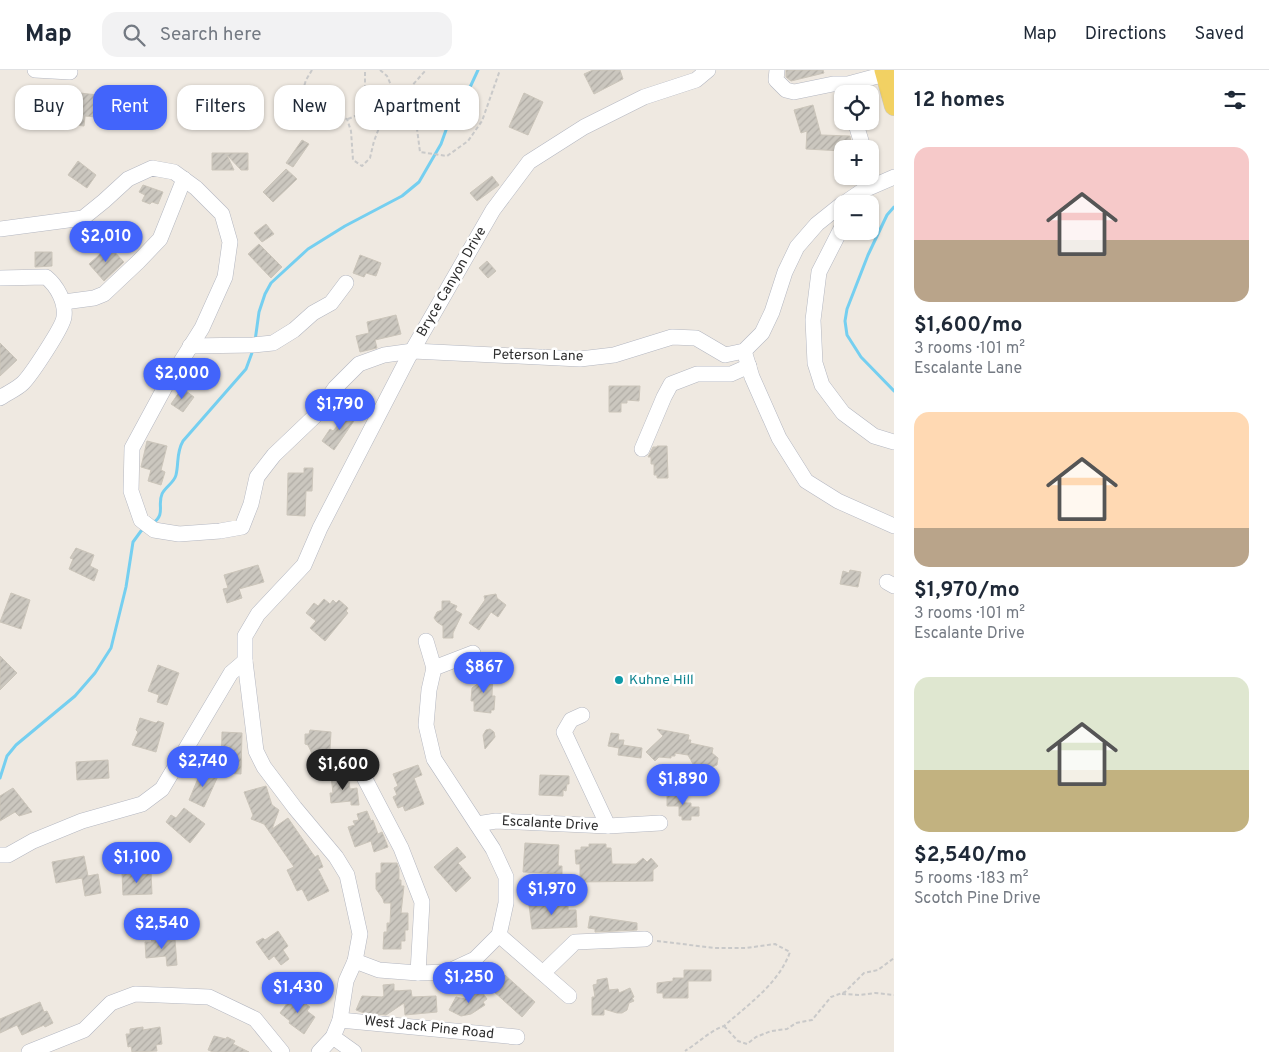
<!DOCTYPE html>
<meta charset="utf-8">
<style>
:root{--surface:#fff;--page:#f2f2f3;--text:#1f2937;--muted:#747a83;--line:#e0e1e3;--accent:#4264fb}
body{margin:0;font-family:Overpass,sans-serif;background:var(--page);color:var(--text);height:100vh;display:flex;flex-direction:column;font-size:19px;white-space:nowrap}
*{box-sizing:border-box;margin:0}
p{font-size:16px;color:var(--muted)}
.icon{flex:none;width:28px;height:28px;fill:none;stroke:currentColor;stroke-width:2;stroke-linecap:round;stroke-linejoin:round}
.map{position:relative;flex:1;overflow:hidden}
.panel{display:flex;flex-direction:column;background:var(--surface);width:375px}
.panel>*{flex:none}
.hud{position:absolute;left:15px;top:15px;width:475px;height:45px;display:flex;gap:10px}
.fabs{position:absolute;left:834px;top:15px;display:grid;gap:10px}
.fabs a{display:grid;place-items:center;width:45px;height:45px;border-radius:10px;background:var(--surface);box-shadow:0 1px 4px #0004;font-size:25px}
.price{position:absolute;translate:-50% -42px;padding:0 11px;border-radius:18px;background:var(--accent);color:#fff;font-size:16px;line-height:32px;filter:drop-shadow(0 1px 2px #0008)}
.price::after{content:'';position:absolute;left:50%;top:30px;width:15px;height:11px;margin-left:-8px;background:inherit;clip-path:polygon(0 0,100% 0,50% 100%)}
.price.active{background:#222;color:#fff}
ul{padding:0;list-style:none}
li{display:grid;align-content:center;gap:10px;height:265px;padding:0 20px}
li span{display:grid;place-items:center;height:155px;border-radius:15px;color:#555}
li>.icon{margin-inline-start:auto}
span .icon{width:90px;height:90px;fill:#fffc;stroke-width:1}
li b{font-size:21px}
h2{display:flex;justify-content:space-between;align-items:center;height:60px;padding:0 20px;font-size:21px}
.chip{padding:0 18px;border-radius:15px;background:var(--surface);box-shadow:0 1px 4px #0004;font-size:18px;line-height:45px}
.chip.active{background:var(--accent);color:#fff}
header{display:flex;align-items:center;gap:30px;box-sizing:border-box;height:70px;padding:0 25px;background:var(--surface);border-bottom:1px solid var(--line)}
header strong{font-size:24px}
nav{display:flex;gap:28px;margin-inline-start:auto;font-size:18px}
.search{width:350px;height:45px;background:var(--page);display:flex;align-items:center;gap:12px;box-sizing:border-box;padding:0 18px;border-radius:15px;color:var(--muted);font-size:19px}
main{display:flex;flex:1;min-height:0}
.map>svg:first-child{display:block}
</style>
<header>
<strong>Map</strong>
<div class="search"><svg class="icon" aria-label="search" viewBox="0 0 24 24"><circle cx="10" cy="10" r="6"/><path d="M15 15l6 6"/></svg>Search here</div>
<nav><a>Map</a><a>Directions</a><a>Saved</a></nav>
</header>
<main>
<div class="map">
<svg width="894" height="982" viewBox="0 0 894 982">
<defs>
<pattern id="building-hatch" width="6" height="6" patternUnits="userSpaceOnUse" patternTransform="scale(1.25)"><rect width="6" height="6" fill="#cbc7bf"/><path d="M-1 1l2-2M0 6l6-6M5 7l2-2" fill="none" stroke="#afaba4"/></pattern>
</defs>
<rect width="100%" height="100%" fill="#efe9e1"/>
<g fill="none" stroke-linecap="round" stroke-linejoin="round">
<g stroke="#75cff0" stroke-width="3">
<polyline points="894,137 887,145 868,185 847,239 845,251 847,265 861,287 894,321"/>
<polyline points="255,271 259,242 265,224 271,213 308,179 345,156 402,126 419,112 441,74 446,60 459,41 478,0"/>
<path d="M153,453C166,444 157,435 162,424C165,417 174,413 176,405C179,393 176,383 183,371L246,299L253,280"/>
<polyline points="0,708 7,686 16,675 75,626 95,603 111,578 126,517 133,472 141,461 146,458"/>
</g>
</g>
<g fill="url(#building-hatch)" stroke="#cbc5ba">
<polygon points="593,0 620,0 623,9 594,24 584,4"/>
<polygon points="786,0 823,0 824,3 791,11 786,7"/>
<polygon points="71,22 98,25 96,47 85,46 84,56 68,54"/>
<polygon points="524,23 543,32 528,65 509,57"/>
<polygon points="813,35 821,65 850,66 852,79 842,79 842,81 806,79 807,61 801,63 794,40"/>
<polygon points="302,70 309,74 293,97 286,93"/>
<polygon points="212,83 248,83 248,100 241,100 227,85 234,100 212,100"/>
<polygon points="78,91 96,105 87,118 68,105"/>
<polygon points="286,99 297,109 273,132 263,122"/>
<polygon points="492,106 499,115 477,131 470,123"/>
<polygon points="143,115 163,122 158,134 152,132 150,134 142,131 145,125 139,122"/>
<polygon points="266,154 274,164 262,172 254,163"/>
<polygon points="259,174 282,197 271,208 248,184"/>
<polygon points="109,176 124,192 104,211 89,194"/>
<polygon points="35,182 52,182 52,196 35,197"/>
<polygon points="360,185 381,193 376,206 366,203 364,207 353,203"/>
<polygon points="487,191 496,201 488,208 479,198"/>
<polygon points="396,245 401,264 375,270 377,278 360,282 356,266 369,263 367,252"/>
<polygon points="0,273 17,290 0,306"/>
<polygon points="609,316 640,316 639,331 627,330 627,333 621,333 621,342 609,342"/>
<polygon points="182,318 194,327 183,342 171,334"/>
<polygon points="351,340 358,345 334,380 322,371 330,359 333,361"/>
<polygon points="147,371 167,376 161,400 165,402 161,415 148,411 151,400 141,397"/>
<polygon points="657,376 667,376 668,408 657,408 657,405 654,405 654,394 651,394 651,387 648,387 653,377 657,377"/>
<polygon points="304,398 313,398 312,421 306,421 305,446 287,445 288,403 304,403"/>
<polygon points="76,478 94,485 90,496 98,500 94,511 69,499 73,489 70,488"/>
<polygon points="258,495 264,512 239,519 242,528 227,533 223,519 228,518 224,505"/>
<polygon points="850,500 861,502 858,517 840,514 843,501 849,503"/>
<polygon points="11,523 30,530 21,559 0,552"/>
<polygon points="496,524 497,528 506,535 498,547 491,542 479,560 469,553 485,530 484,526"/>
<polygon points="324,529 330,534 333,530 336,533 339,530 348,538 346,541 348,543 325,571 310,558 316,551 306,543 314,533 318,536"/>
<polygon points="442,531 450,531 450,533 457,536 455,540 462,544 453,563 453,568 443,568 443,556 437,552 434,548 437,542 442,540"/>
<polygon points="0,586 17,603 0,620"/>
<polygon points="158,595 179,603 167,635 157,632 159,625 148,621"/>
<polygon points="484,600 493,600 492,626 495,626 494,640 491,640 491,643 474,641 474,631 471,631 472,618 483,610"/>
<polygon points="140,648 156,653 158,651 164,653 156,682 132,675 138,662 136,660"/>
<polygon points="490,659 494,662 495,667 485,679 483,665 486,660"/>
<polygon points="657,659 689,665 688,670 691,670 690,673 713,678 712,683 718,688 717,695 712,697 693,694 688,685 675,683 675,686 671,686 671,688 659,687 655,691 646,682 663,666"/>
<polygon points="310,660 331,662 330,679 336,686 326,696 314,688 308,675 305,674 305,664 309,664"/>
<polygon points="222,662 242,663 241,704 221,703"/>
<polygon points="611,663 619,664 618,670 624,670 623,675 642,678 641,688 618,685 619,678 608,676"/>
<polygon points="108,690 109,708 77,710 76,692"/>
<polygon points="418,695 422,705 414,708 424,734 405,741 403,736 398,738 393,727 397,725 394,718 398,716 393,704"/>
<polygon points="202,699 218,706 204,737 189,730"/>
<polygon points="348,704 350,719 357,718 359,735 351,735 351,731 331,733 330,723 333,723 331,706"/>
<polygon points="540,705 569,706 569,714 567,714 566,721 563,720 563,726 539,725"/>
<polygon points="266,716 272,735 279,740 272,759 288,748 315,787 318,785 323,797 318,799 329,821 308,831 302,819 297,821 287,800 294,797 264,754 251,749 253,745 244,722"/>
<polygon points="13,718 32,742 19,746 15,742 0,751 0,726"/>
<polygon points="667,724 685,724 685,733 691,733 691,737 699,737 699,746 691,746 691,750 682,750 682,746 679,746 679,736 667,736"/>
<polygon points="184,738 205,754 190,773 166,752 171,745 176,748"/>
<polygon points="367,741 371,751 373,750 378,764 382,762 388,777 374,782 371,771 355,777 348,757 355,755 353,751 359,750 357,744"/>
<polygon points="525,773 559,775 558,796 562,796 562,804 523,802"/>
<polygon points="589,774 606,774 606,778 611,778 612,794 636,794 643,788 647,792 651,788 658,796 653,800 653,811 580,812 580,794 576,794 575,780 581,780 581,777 589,777"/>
<polygon points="457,777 466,787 458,793 471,808 456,822 434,797"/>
<polygon points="84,786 88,806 98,804 101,823 85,826 82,808 56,813 52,792"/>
<polygon points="381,793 397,793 399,799 399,810 401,810 401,816 404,816 401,843 408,843 408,860 405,860 405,871 401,871 401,879 383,879 384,862 387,862 387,853 390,853 391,833 384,833 383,829 376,819 376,803 381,803"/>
<polygon points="151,802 152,824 123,825 122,803"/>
<polygon points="553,832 553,834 563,833 563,836 568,835 568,840 576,840 577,857 532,859 529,835"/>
<polygon points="590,846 637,853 637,860 595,862 595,859 588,858"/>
<polygon points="278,861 288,876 283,880 289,889 281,895 274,886 269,890 256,872 263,868 265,870"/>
<polygon points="166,867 166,871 175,870 177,895 167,896 166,886 146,888 145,872 152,872 151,868"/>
<polygon points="684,900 711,900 711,911 688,911 688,928 663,928 663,923 657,923 657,913 673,911 673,908 684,908"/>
<polygon points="505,905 535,932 522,947 492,920"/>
<polygon points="607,908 609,920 618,919 619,923 630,918 634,927 632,928 634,931 629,933 627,940 622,943 617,943 604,939 604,945 592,945 592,927 595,927 593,915 597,914 597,910"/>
<polygon points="394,914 394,921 411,920 412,927 436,926 437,942 405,945 404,933 386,945 364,943 356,940 362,926 382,927 384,926 383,915"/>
<polygon points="480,919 487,929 483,932 485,935 471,944 461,946 449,940 456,927 465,929"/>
<polygon points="293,925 310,937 307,941 315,947 304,964 289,953 290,951 280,943"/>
<polygon points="40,932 44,942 47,941 53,953 45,957 44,955 22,965 17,955 0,963 0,949"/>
<polygon points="143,957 143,960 160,957 162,974 156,975 157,981 132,982 131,976 128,977 126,964 130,964 130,959"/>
<polygon points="214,966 226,969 227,967 235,971 233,974 249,982 213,982 208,980"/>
</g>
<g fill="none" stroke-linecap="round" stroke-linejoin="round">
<defs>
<g id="minor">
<polyline points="35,0 70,2"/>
<polyline points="777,0 776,10 786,20 794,22 833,14 848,14 885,4"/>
<polyline points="855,51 862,74"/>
<polyline points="843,134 862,121 894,107"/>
<polyline points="842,157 819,202 813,250 815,293 822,315 843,343 874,366 894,372"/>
<polyline points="0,159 83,148 104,131 128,109 152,98 174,102 196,118 222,144 230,172 225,207 202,258 165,317 132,378 131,421 141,450 154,460 179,464 220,461 242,457 251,434 257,407 274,385 317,344 335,318 359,294 384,285 413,281 580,289 614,285 672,267 696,268 725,285 744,281 762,263 772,242 785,202 797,177 817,154 842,134"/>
<path d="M0,208L46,207C57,216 66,232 64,247C63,257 31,305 23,313C17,319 7,323 0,328"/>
<polyline points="64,232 94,228 104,224 138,192 160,169 184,109"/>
<polyline points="190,276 253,275 273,273 294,260 313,243 331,233 346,213"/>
<polyline points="744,281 752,307 779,368 806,411 838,431 894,456"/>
<polyline points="642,379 664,327 671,314 697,304 731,304 749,296"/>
<polyline points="887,512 894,516"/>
<polyline points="426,571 434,598"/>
<polyline points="245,591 256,681 264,697 295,738 336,787 347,805 360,864 355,891 346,911 340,950 333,967 319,982"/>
<polyline points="582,645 571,650 564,662 608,756"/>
<polyline points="354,688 401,778 422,832 418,903"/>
<polyline points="477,754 496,751 608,756 660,753"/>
<polyline points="0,785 8,785 33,771 82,751 142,734 162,719 231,603 245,591 245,566 258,544 304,495 320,458 408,288 493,140 529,92 584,57 644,27 696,10 708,0"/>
<polyline points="499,865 569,926"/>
<polyline points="355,891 379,900 418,903 447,902 475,889 499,865 506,833 506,807 493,779 434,689 426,655 429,620 434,598 473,583"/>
<polyline points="543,903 575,872 645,869"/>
<polyline points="340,950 517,967"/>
<polyline points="333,967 354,982"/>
<polyline points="29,982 84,960 111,933 135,924 209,927 255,949 282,982"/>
</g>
<polyline id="major" points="884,0 894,36"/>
</defs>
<use href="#minor" stroke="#b4b7c1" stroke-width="16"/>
<use href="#major" stroke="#c9c9c9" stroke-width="20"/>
<g stroke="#c9c9c9" stroke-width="2" stroke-dasharray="4 2.5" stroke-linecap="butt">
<polyline points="312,0 306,10 302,23 319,42 347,49 351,61 353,90 362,96 370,88 374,71 381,53 400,32"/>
<polyline points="380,0 387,6 394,22 398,26 408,20 426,0"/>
<polyline points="398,26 401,37 412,44 417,59 420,82 447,86 468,71 482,51 500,0"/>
<polyline points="348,49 360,44 365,32 365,0"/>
<path d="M657,871L715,878H746L775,874L790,882C779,913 749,934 724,956C710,961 698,973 685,981"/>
<polyline points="842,924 860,925 875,923 894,925"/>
<polyline points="724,956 738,971 747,974 756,967 771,961 787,959 796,953 812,950 831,927 845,922 864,903 878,900 894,888"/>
</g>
<use href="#minor" stroke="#fff" stroke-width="15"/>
<use href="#major" stroke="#f2d163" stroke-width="19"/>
</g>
<circle fill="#0f9aa8" stroke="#fff" stroke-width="2" cx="619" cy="610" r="5"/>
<g text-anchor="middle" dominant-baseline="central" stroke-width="5" stroke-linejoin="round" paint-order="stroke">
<g font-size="14" fill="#2e2e2e" stroke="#fff">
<text transform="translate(452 212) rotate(-60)">Bryce Canyon Drive</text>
<text transform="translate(538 286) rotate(1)">Peterson Lane</text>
<text transform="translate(550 754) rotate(3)">Escalante Drive</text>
<text transform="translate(429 958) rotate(6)">West Jack Pine Road</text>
</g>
<g font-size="14" fill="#0d838f" stroke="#fff" text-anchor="start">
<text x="629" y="610">Kuhne Hill</text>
</g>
</g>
</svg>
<div class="fabs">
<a><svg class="icon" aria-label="locate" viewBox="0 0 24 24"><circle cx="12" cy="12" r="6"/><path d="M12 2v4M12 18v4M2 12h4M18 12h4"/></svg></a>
<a>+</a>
<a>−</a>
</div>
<b class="price" style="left:106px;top:193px">$2,010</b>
<b class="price" style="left:182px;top:330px">$2,000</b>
<b class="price" style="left:340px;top:361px">$1,790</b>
<b class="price" style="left:484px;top:624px">$867</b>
<b class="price" style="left:203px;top:718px">$2,740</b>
<b class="price active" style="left:343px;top:721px">$1,600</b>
<b class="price" style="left:683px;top:736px">$1,890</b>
<b class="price" style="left:137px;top:814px">$1,100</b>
<b class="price" style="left:552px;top:846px">$1,970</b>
<b class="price" style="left:162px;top:880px">$2,540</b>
<b class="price" style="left:469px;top:934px">$1,250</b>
<b class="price" style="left:298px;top:944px">$1,430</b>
<div class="hud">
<a class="chip">Buy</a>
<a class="chip active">Rent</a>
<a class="chip">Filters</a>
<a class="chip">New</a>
<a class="chip">Apartment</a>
</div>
</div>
<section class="panel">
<h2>12 homes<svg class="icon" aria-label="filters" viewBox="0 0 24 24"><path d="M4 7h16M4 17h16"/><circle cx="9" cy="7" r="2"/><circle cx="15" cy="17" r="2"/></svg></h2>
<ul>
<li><span style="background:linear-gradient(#f6c9c9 60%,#b9a48a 0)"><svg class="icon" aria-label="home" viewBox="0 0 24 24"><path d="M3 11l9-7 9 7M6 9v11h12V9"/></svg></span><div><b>$1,600/mo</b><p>3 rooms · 101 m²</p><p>Escalante Lane</p></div></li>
<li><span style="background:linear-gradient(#ffd9b3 75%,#b9a48a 0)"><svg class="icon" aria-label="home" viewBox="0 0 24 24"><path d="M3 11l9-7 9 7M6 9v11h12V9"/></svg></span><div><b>$1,970/mo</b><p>3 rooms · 101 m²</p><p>Escalante Drive</p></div></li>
<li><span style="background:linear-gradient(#dfe7d0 60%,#c2b280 0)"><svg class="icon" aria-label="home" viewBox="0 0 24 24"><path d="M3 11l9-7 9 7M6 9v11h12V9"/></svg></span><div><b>$2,540/mo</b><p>5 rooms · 183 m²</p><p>Scotch Pine Drive</p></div></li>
</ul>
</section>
</main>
